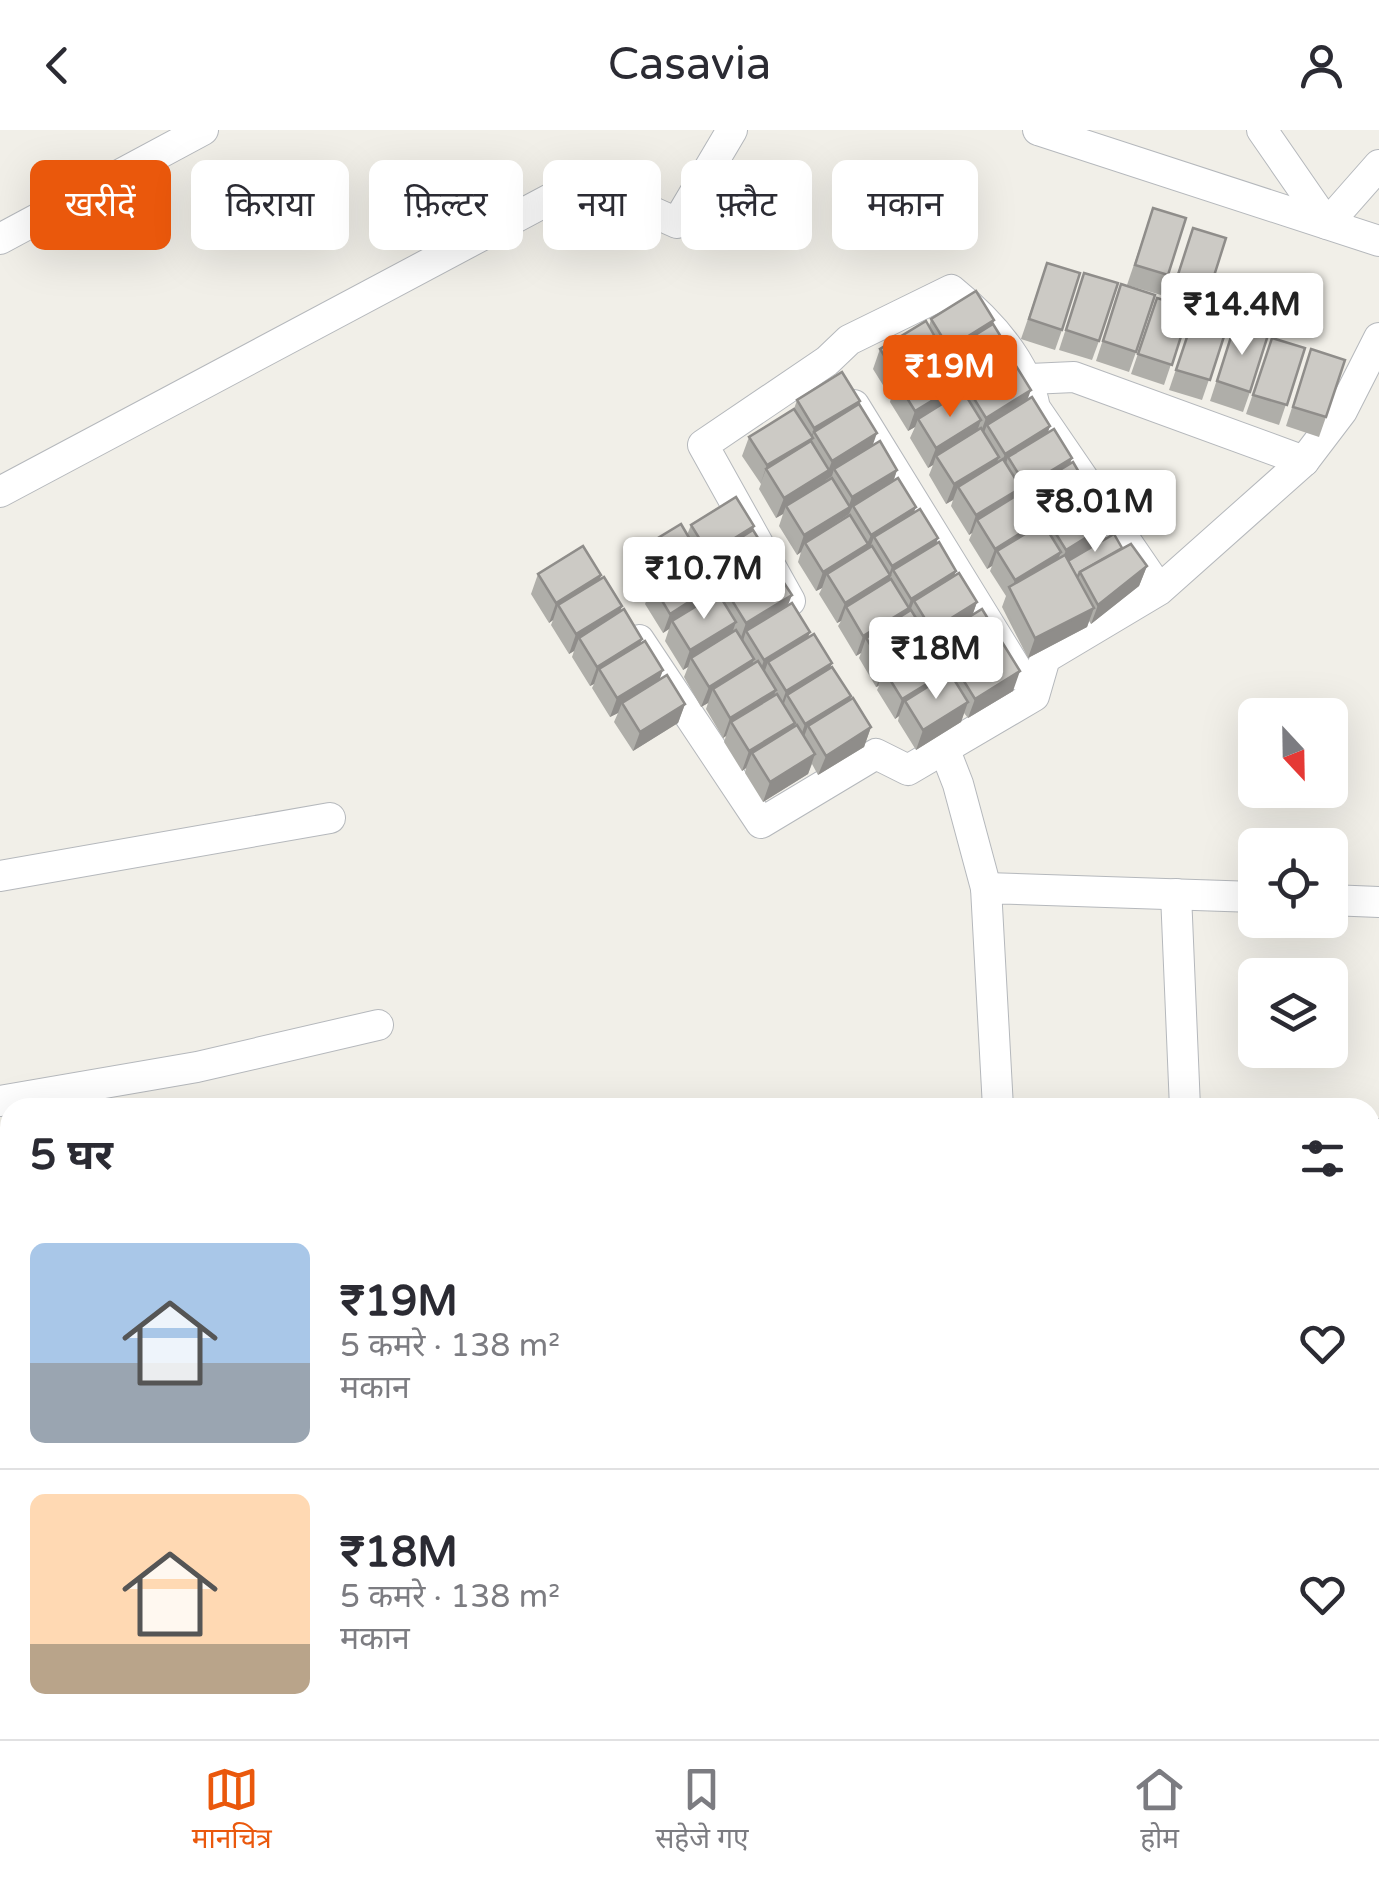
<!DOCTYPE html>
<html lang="hi">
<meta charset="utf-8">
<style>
:root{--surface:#fff;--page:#f2f2f3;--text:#2b2b33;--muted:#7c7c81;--line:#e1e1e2;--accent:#ea580c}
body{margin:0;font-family:"Varela Round","Noto Sans Devanagari",sans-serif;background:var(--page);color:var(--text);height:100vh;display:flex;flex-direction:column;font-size:38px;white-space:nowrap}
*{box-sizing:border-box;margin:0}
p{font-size:32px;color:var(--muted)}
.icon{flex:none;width:55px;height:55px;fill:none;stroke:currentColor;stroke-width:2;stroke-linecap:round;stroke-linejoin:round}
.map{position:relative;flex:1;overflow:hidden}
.details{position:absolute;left:0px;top:968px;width:1380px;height:642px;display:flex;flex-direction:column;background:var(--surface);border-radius:30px 30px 0 0;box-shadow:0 10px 40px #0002}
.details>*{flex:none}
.hud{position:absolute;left:30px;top:30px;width:1320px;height:90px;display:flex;gap:20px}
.needle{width:65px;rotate:158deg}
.tools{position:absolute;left:1238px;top:568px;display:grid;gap:20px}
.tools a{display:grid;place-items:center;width:110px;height:110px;border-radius:15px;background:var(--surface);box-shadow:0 10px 40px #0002;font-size:50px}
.price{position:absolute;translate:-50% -85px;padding:0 22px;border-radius:10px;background:#fff;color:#222;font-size:32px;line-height:65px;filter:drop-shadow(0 2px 5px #0008)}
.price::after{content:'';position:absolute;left:50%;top:60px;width:30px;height:22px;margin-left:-15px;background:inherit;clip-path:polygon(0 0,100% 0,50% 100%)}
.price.selected{background:var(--accent);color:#fff}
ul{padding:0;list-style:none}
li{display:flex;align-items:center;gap:30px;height:250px;padding:0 30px}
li+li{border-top:2px solid var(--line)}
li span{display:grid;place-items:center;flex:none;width:280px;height:200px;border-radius:15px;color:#555}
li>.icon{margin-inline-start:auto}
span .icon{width:120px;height:120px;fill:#fffc;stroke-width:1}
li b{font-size:42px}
h2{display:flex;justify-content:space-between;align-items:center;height:120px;padding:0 30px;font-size:42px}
.tag{padding:0 35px;border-radius:15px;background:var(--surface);box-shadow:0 10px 40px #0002;font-size:35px;line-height:90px}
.tag.selected{background:var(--accent);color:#fff}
header{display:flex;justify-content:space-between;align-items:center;height:130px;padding:0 30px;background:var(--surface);font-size:45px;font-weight:600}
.tabs{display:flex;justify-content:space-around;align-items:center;height:140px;border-top:2px solid var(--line);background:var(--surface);font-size:28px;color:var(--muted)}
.tabs a{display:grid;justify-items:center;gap:5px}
.tabs .selected{color:var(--accent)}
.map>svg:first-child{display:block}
</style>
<header><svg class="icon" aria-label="back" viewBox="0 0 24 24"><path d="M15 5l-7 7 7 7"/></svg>Casavia<svg class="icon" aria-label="person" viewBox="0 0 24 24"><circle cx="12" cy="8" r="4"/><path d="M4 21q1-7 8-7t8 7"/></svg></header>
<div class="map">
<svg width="1379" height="1609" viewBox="0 0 1379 1609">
<rect width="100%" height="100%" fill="#f1efe8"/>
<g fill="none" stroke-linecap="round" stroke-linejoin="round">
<defs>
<g id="street">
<polyline points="1038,0 1379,111"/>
<polyline points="1262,0 1327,94 1379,35"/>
<polyline points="0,109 203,0"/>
<polyline points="1030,249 1074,247 1304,331"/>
<polyline points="854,275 1021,546"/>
<polyline points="0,362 584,51 677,93 732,0"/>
<path d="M790,471L703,315L827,231L849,210L951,160C988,190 1026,230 1035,278L1152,449"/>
<polyline points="639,510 761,693 876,624 908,640 1034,566 1045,528 1159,460 1304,331 1342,281 1379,208"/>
<polyline points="944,618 958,654 986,758"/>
<polyline points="0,746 330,688"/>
<polyline points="1176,764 1185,978"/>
<polyline points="1330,770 1379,772"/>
<polyline points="0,971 197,937 378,895"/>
<polyline points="998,978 986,758 1255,767"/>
<polyline points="1370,1004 1379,1004"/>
<polyline points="0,1212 10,1210"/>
<polyline points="1370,1555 1379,1554"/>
<polyline points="371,1600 375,1609"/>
<polyline points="544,1600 548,1609"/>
<polyline points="709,1600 712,1609"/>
<polyline points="985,1600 993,1609"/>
<polyline points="1214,1600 1215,1609"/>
<polyline points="1019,1609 1035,1600"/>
</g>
</defs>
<use href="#street" stroke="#b5b8bc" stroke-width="32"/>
<use href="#street" stroke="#fff" stroke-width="30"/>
</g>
<g fill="#afaea9">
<polygon points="1153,78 1168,145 1161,165 1127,155"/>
<polygon points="1193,98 1208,165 1201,184 1189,181 1164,255 1131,244 1157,168 1168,171"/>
<polygon points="1047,133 1062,200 1055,220 1021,209"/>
<polygon points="1084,143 1099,211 1092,230 1059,220"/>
<polygon points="1121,154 1136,222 1129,242 1096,231"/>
<polygon points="1195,183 1228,194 1202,270 1169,260"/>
<polygon points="931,189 994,190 993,194 1007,234 1028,270 1050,296 1048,302 1072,328 1070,333 1090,361 1089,365 1104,410 1122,418 1147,436 1139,456 1091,494 1089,491 1087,497 1028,528 1002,477 1006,466 990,441 992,436 987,439 969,410 972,403 969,405 951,376 953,370 946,374 929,345 933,335 928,338 910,308 915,297 908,301 890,272 891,268 873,239 880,219 929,196"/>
<polygon points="1235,194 1250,262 1243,282 1210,271"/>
<polygon points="1272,208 1305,218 1279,295 1246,284"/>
<polygon points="1311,219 1326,287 1319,307 1286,296"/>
<polygon points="797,270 859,274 873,315 897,340 894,350 914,382 938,408 936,414 955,446 977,472 972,486 998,514 1013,561 968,588 964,583 961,592 916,620 898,591 899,586 895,589 877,560 879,556 876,557 859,528 861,523 856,526 838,496 841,491 837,493 819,464 822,458 816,461 798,432 801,422 797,425 779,396 783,384 776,388 759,359 761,354 742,326 749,307 794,279"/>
<polygon points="691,395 754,396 753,400 767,440 808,508 832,533 829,539 851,566 849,571 871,597 864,617 818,645 812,634 808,644 763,672 745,643 746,638 742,641 724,612 726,606 723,608 706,579 708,573 701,577 684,547 688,537 683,540 665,511 669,499 663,503 645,474 647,469 628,441 635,422 687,405"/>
<polygon points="538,444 601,445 600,450 622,476 620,482 641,513 663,540 659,549 685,574 678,593 633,621 614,592 618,583 610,587 592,558 594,554 590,556 572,527 574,521 569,524 551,495 553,490 549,493 531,464"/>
</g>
<g fill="#8f8d8a">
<polygon points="994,190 987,210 948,222 941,238 949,218"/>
<polygon points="943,221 936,240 897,252 891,268 898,248"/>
<polygon points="1011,223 1004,243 968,259 965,267 959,271 966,251"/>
<polygon points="961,253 953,273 918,289 915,297 908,301 915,281"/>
<polygon points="1031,260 1024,279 987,295 983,305 979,307 986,288"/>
<polygon points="860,271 853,290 814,302 805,327 766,339 760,355 767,335 811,309 814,298"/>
<polygon points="981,290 974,310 936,326 933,335 928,338 936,318"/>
<polygon points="1050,296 1043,316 1008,327 1004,340 997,344 1005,324"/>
<polygon points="877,303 870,323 834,339 832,346 826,350 822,360 786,376 783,384 776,388 784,368 828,341 832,331"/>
<polygon points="999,327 992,346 958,357 953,370 946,374 954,354"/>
<polygon points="1072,328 1065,347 1027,360 1022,374 1019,375 1026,356"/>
<polygon points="897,340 890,360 853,376 849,384 805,413 801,422 797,425 804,405 848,378 852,367"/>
<polygon points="1021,358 1014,378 977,390 972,403 969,405 976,385"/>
<polygon points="1090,361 1083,381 1048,391 1042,406 1038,408 1045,389"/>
<polygon points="916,377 909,396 874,407 869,421 827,444 822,458 816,461 823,442 867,414 871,405"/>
<polygon points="1040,391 1033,411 997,421 992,436 987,439 995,419"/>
<polygon points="1111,392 1104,412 1059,440 1066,420"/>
<polygon points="754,396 747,416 708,428 709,424"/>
<polygon points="938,408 931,428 893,440 888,454 846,477 841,491 837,493 845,473 889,445 892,436"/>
<polygon points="1061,422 1053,442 1011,461 1015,450"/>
<polygon points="698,423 691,443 652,454 646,470 653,450"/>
<polygon points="771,429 764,448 728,464 725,472 718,476 725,456"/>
<polygon points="1147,436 1139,456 1091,494 1098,475"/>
<polygon points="956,441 949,461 914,471 908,486 866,508 861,523 856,526 863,506 908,478 911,469"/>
<polygon points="601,445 594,465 558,475 553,490 549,493 556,473"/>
<polygon points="715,455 708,475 672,491 669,499 663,503 670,484"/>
<polygon points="792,465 784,485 746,501 743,511 739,513 746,493"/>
<polygon points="977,472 970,492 937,507 935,514 884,540 878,556 876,557 884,537 928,510 932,500"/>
<polygon points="622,476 615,496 579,508 574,521 569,524 576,504"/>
<polygon points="1094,478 1087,497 1028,528 1035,508"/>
<polygon points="736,492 729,512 691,528 688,537 683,540 690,520"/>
<polygon points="810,502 803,522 768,532 763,546 757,550 764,530"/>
<polygon points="1000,508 993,528 957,540 952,553 948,556 955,536"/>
<polygon points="642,509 635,528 599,539 594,554 590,556 597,537"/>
<polygon points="754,529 747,549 713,559 708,573 701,577 709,557"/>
<polygon points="832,533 824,553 787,565 782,579 779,581 786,561"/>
<polygon points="663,540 656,559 622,573 618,583 610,587 617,568"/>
<polygon points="948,541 941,561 905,571 899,586 895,589 902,569"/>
<polygon points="1020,541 1013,561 968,588 975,569"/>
<polygon points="776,560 769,580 731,592 726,606 723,608 730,588"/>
<polygon points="851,566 843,586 808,596 802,612 798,614 805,594"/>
<polygon points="968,572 961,592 916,620 923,600"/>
<polygon points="685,574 678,593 633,621 640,602"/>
<polygon points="795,593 788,613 752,623 746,638 742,641 749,621"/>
<polygon points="871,597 864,617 818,645 826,626"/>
<polygon points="815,624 808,644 763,672 770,652"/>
</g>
<g fill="#cccac5" stroke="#8f8d8a" stroke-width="2.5">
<polygon points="1153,78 1186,88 1168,145 1135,135"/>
<polygon points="1193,98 1226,108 1208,165 1175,154"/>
<polygon points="1047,133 1080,143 1062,200 1029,189"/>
<polygon points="1084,143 1118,153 1099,211 1066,200"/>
<polygon points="1121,154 1155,165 1136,222 1103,211"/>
<polygon points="976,161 994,190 949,218 931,189"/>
<polygon points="1157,168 1190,178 1172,235 1138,224"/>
<polygon points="1195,183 1228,194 1210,250 1176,240"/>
<polygon points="926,191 943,221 898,248 880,219"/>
<polygon points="993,194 1011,223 966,251 948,222"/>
<polygon points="1235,194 1268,205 1250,262 1217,251"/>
<polygon points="1272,208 1305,218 1287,275 1253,265"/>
<polygon points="1311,219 1345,230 1326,287 1293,277"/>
<polygon points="943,224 961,253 915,281 897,252"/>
<polygon points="1013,231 1031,260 986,288 968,259"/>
<polygon points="842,242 860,271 814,298 797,270"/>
<polygon points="963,261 981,290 936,318 918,289"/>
<polygon points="1032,267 1050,296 1005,324 987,295"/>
<polygon points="859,274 877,303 832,331 814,302"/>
<polygon points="794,279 813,308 767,335 749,307"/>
<polygon points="981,298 999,327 954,354 936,326"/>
<polygon points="1054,299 1072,328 1026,356 1008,327"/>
<polygon points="811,311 829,340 784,368 766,339"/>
<polygon points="880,311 897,340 852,367 834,339"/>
<polygon points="1003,329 1021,358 976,385 958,357"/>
<polygon points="1073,332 1090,361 1045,389 1027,360"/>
<polygon points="832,348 850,377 804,405 786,376"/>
<polygon points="898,348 916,377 871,405 853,376"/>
<polygon points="1022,362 1040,391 995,419 977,390"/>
<polygon points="1093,363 1111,392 1066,420 1048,391"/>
<polygon points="736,367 754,396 709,424 691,395"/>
<polygon points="920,379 938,408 892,436 874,407"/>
<polygon points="850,385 868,414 823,442 805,413"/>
<polygon points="1043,393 1061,422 1015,450 997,421"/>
<polygon points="681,394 698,423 653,450 635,422"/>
<polygon points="753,400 771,429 725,456 708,428"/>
<polygon points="1114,404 1122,418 1080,442 1077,448 1068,431"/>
<polygon points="939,412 956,441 911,469 893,440"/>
<polygon points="1131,414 1147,436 1098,475 1080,442"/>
<polygon points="583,416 601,445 556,473 538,444"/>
<polygon points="872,416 890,445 845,473 827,444"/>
<polygon points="1065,425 1094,478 1035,508 1009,457"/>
<polygon points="697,426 715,455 670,484 652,454"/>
<polygon points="773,436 792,465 746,493 728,464"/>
<polygon points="959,443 977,472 932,500 914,471"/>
<polygon points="604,447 622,476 576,504 558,475"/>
<polygon points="891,449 909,478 863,506 846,477"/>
<polygon points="718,463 736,492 690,520 672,491"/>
<polygon points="792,473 810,502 764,530 746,501"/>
<polygon points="624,479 642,509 597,537 579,508"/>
<polygon points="982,479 1000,508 955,536 937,507"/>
<polygon points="911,480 929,509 884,537 866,508"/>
<polygon points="736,500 754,529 709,557 691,528"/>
<polygon points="814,504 832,533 786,561 768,532"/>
<polygon points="645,511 663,540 617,568 599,539"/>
<polygon points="930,512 948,541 902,569 884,540"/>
<polygon points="1002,512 1020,541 975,569 957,540"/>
<polygon points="758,531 776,560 730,588 713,559"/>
<polygon points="832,537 851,566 805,594 787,565"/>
<polygon points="950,543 968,572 923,600 905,571"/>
<polygon points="667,545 685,574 640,602 622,573"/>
<polygon points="777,564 795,593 749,621 731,592"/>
<polygon points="853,568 871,597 826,626 808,596"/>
<polygon points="797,595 815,624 770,652 752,623"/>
</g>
</svg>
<div class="tools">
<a><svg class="needle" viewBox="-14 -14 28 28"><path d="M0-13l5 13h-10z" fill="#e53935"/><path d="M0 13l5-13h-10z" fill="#7c7c81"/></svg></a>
<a><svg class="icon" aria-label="locate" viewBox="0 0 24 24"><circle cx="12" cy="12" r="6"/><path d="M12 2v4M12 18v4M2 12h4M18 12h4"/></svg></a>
<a><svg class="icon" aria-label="layers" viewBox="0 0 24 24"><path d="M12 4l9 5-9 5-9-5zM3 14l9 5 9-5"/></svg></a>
</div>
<b class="price" style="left:1242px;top:228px">₹14.4M</b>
<b class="price selected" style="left:950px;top:290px">₹19M</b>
<b class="price" style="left:1095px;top:425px">₹8.01M</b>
<b class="price" style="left:704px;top:492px">₹10.7M</b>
<b class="price" style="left:936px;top:572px">₹18M</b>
<div class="hud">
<a class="tag selected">खरीदें</a>
<a class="tag">किराया</a>
<a class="tag">फ़िल्टर</a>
<a class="tag">नया</a>
<a class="tag">फ़्लैट</a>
<a class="tag">मकान</a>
</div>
<section class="details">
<h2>5 घर<svg class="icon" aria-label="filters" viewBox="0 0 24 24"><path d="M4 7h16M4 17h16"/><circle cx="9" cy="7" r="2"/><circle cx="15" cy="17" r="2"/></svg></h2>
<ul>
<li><span style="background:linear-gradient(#a9c7e8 60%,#9aa5b1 0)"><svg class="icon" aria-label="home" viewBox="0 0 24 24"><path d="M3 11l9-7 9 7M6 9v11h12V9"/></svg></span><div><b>₹19M</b><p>5 कमरे · 138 m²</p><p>मकान</p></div><svg class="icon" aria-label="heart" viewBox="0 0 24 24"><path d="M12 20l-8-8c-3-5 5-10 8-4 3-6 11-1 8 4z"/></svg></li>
<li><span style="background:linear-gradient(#ffd9b3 75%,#b9a48a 0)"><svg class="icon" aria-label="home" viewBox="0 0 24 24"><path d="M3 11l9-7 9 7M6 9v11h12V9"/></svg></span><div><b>₹18M</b><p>5 कमरे · 138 m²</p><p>मकान</p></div><svg class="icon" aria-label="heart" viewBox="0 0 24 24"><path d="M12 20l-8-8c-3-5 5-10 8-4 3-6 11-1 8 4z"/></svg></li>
</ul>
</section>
</div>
<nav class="tabs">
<a class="selected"><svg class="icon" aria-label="map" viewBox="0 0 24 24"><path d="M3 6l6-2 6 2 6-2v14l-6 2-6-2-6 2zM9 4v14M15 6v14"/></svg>मानचित्र</a>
<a><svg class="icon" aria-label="saved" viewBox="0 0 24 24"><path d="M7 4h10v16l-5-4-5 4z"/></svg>सहेजे गए</a>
<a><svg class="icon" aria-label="home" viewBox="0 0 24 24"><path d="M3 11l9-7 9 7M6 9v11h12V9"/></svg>होम</a>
</nav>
